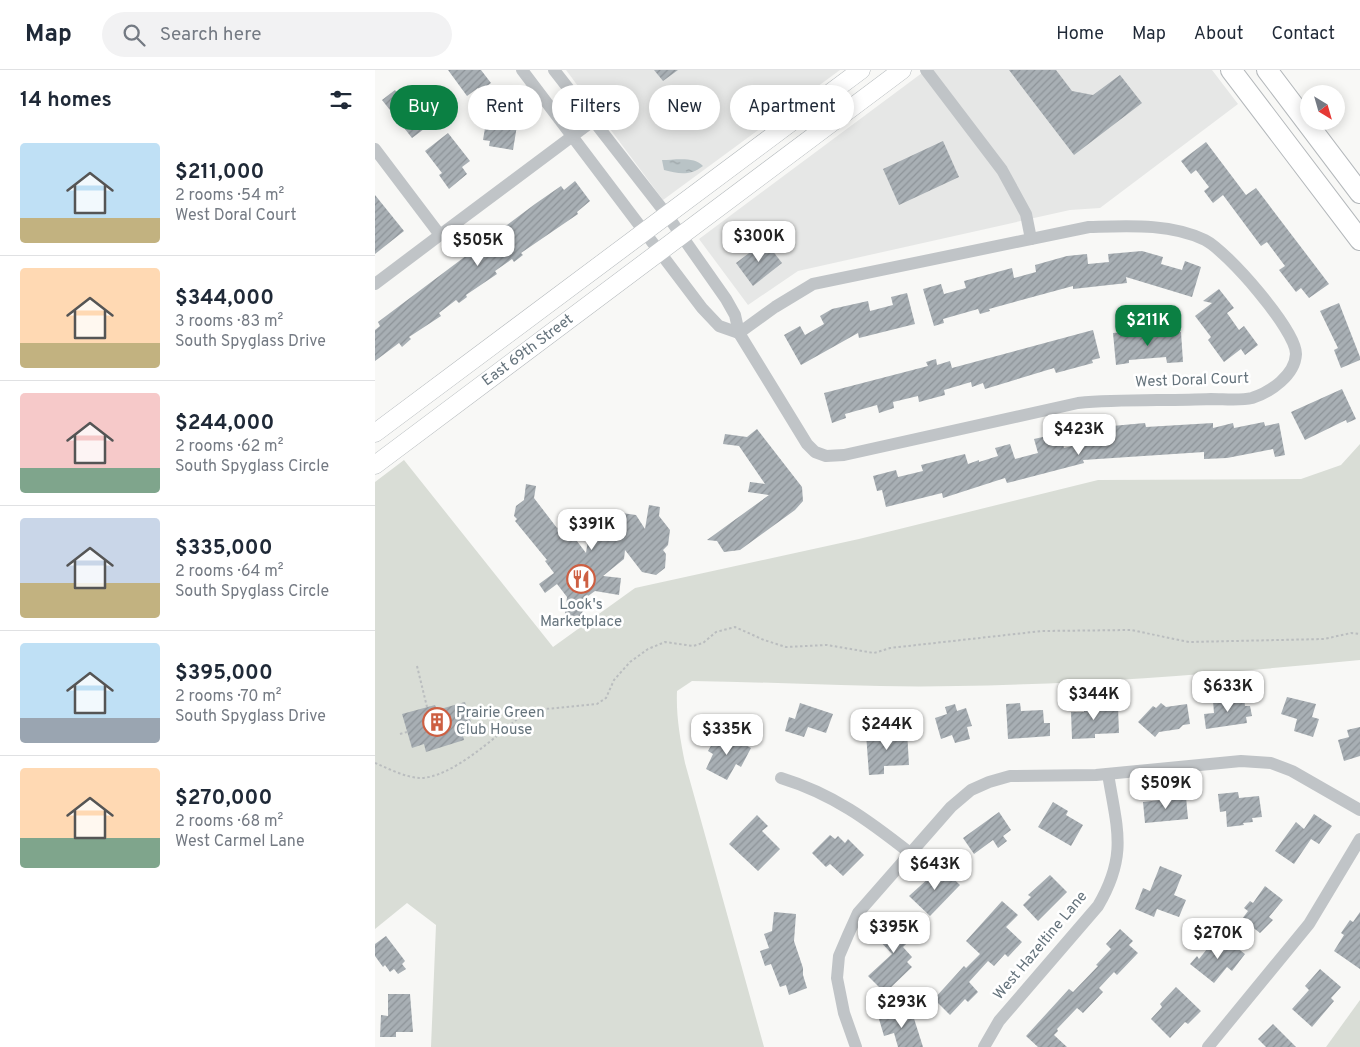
<!DOCTYPE html>
<meta charset="utf-8">
<style>
:root{--surface:#fff;--page:#f2f2f3;--text:#1f2937;--muted:#747a83;--line:#e0e1e3;--accent:#0b8043}
body{margin:0;font-family:Overpass,sans-serif;background:var(--page);color:var(--text);height:100vh;display:flex;flex-direction:column;font-size:19px;white-space:nowrap}
*{box-sizing:border-box;margin:0}
p{font-size:16px;color:var(--muted)}
.icon{flex:none;width:28px;height:28px;fill:none;stroke:currentColor;stroke-width:2;stroke-linecap:round;stroke-linejoin:round}
.map{position:relative;flex:1;overflow:hidden}
.details{display:flex;flex-direction:column;background:var(--surface);width:375px}
.details>*{flex:none}
.guide{position:absolute;left:15px;top:15px;width:475px;height:45px;display:flex;gap:10px}
.needle{width:32px;rotate:143deg}
.fabs{position:absolute;left:925px;top:15px;display:grid;gap:10px}
.fabs a{display:grid;place-items:center;width:45px;height:45px;border-radius:50%;background:var(--surface);box-shadow:0 2px 12px #0003;font-size:25px}
.price{position:absolute;translate:-50% -42px;padding:0 11px;border-radius:10px;background:#fff;color:#222;font-size:16px;line-height:32px;filter:drop-shadow(0 1px 2px #0008)}
.price::after{content:'';position:absolute;left:50%;top:30px;width:15px;height:11px;margin-left:-8px;background:inherit;clip-path:polygon(0 0,100% 0,50% 100%)}
.price.selected{background:var(--accent);color:#fff}
ul{padding:0;list-style:none}
li{display:flex;align-items:center;gap:15px;height:125px;padding:0 20px}
li+li{border-top:1px solid var(--line)}
li span{display:grid;place-items:center;flex:none;width:140px;height:100px;border-radius:5px;color:#555}
li>.icon{margin-inline-start:auto}
span .icon{width:60px;height:60px;fill:#fffc;stroke-width:1}
li b{font-size:21px}
h2{display:flex;justify-content:space-between;align-items:center;height:60px;padding:0 20px;font-size:21px}
.pill{padding:0 18px;border-radius:22px;background:var(--surface);box-shadow:0 2px 12px #0003;font-size:18px;line-height:45px}
.pill.selected{background:var(--accent);color:#fff}
header{display:flex;align-items:center;gap:30px;box-sizing:border-box;height:70px;padding:0 25px;background:var(--surface);border-bottom:1px solid var(--line)}
header strong{font-size:24px}
nav{display:flex;gap:28px;margin-inline-start:auto;font-size:18px}
.search{width:350px;height:45px;background:var(--page);display:flex;align-items:center;gap:12px;box-sizing:border-box;padding:0 18px;border-radius:28px;color:var(--muted);font-size:19px}
main{display:flex;flex:1;min-height:0}
.map>svg:first-child{display:block}
</style>
<header>
<strong>Map</strong>
<div class="search"><svg class="icon" aria-label="search" viewBox="0 0 24 24"><circle cx="10" cy="10" r="6"/><path d="M15 15l6 6"/></svg>Search here</div>
<nav><a>Home</a><a>Map</a><a>About</a><a>Contact</a></nav>
</header>
<main>
<section class="details">
<h2>14 homes<svg class="icon" aria-label="filters" viewBox="0 0 24 24"><path d="M4 7h16M4 17h16"/><circle cx="9" cy="7" r="2"/><circle cx="15" cy="17" r="2"/></svg></h2>
<ul>
<li><span style="background:linear-gradient(#bfe0f5 75%,#c2b280 0)"><svg class="icon" aria-label="home" viewBox="0 0 24 24"><path d="M3 11l9-7 9 7M6 9v11h12V9"/></svg></span><div><b>$211,000</b><p>2 rooms · 54 m²</p><p>West Doral Court</p></div></li>
<li><span style="background:linear-gradient(#ffd9b3 75%,#c2b280 0)"><svg class="icon" aria-label="home" viewBox="0 0 24 24"><path d="M3 11l9-7 9 7M6 9v11h12V9"/></svg></span><div><b>$344,000</b><p>3 rooms · 83 m²</p><p>South Spyglass Drive</p></div></li>
<li><span style="background:linear-gradient(#f6c9c9 75%,#7fa58c 0)"><svg class="icon" aria-label="home" viewBox="0 0 24 24"><path d="M3 11l9-7 9 7M6 9v11h12V9"/></svg></span><div><b>$244,000</b><p>2 rooms · 62 m²</p><p>South Spyglass Circle</p></div></li>
<li><span style="background:linear-gradient(#c9d6e8 65%,#c2b280 0)"><svg class="icon" aria-label="home" viewBox="0 0 24 24"><path d="M3 11l9-7 9 7M6 9v11h12V9"/></svg></span><div><b>$335,000</b><p>2 rooms · 64 m²</p><p>South Spyglass Circle</p></div></li>
<li><span style="background:linear-gradient(#bfe0f5 75%,#9aa5b1 0)"><svg class="icon" aria-label="home" viewBox="0 0 24 24"><path d="M3 11l9-7 9 7M6 9v11h12V9"/></svg></span><div><b>$395,000</b><p>2 rooms · 70 m²</p><p>South Spyglass Drive</p></div></li>
<li><span style="background:linear-gradient(#ffd9b3 70%,#7fa58c 0)"><svg class="icon" aria-label="home" viewBox="0 0 24 24"><path d="M3 11l9-7 9 7M6 9v11h12V9"/></svg></span><div><b>$270,000</b><p>2 rooms · 68 m²</p><p>West Carmel Lane</p></div></li>
</ul>
</section>
<div class="map">
<svg width="985" height="977" viewBox="0 0 985 977">
<defs>
<pattern id="water-ripples" width="26" height="14" patternUnits="userSpaceOnUse" patternTransform="scale(1.25)"><rect width="26" height="14" fill="#b9c3c6"/><path d="M2 4q2-2 4 0t4 0M15 11q2-2 4 0t4 0" fill="none" stroke="#9aa3a6"/></pattern>
<pattern id="building-hatch" width="6" height="6" patternUnits="userSpaceOnUse" patternTransform="scale(1.25)"><rect width="6" height="6" fill="#a8afb4"/><path d="M-1 1l2-2M0 6l6-6M5 7l2-2" fill="none" stroke="#8d9398"/></pattern>
</defs>
<rect width="100%" height="100%" fill="#f8f8f6"/>
<g fill="#e6e7e6">
<polygon points="191,0 465,0 288,130"/>
<polygon points="551,0 837,0 863,34 725,138 695,140 423,201 373,235 324,169"/>
</g>
<g fill="#d9ddd6">
<path d="M985,374V590C851,603 717,614 582,616C494,618 405,612 317,611L302,621C301,646 305,668 310,693L389,977H56L61,855L32,833L0,859V412L29,390L178,577L260,518L484,469L723,410L926,409L966,395Z"/>
<polygon points="985,930 985,977 951,977"/>
</g>
<path fill="url(#water-ripples)" d="M287,90C299,90 320,86 328,96C315,106 304,104 289,100Z"/>
<g fill="url(#building-hatch)">
<polygon points="73,0 106,0 116,13 105,21 103,18 92,26"/>
<polygon points="279,0 303,0 288,11"/>
<polygon points="634,0 681,0 697,21 718,25 745,5 767,33 699,85"/>
<polygon points="20,20 25,27 32,21 57,53 37,68 7,30"/>
<polygon points="120,33 145,37 138,80 114,76 115,71 108,70 111,52 117,53"/>
<polygon points="73,63 95,91 87,97 92,104 74,119 64,105 67,103 50,81"/>
<polygon points="568,71 584,107 524,135 508,99"/>
<polygon points="831,72 871,125 881,118 954,214 934,228 926,218 921,222 904,200 910,196 892,172 886,176 848,125 838,133 829,121 834,117 821,100 816,104 806,91"/>
<polygon points="200,111 215,131 202,142 203,144 146,183 148,185 139,192 137,189 120,201 122,204 91,225 92,227 84,233 81,230 64,243 66,246 34,267 36,269 27,277 24,273 0,291 0,260 5,256 3,252 160,134 186,116 189,120"/>
<polygon points="0,125 29,161 0,184"/>
<polygon points="390,171 407,193 378,216 361,193"/>
<polygon points="767,181 788,187 786,194 807,200 810,191 826,197 817,227 751,207 752,213 698,219 698,216 614,239 615,241 605,244 603,239 568,249 569,253 559,256 548,219 566,214 569,224 591,218 589,211 637,198 639,208 661,202 660,195 692,186 712,184 713,194 734,192 733,184"/>
<polygon points="844,219 859,238 852,243 864,260 869,256 883,275 870,285 866,279 849,292 833,270 836,267 820,246 837,233 828,231"/>
<polygon points="532,223 540,254 484,268 483,263 426,295 409,265 425,256 430,265 449,254 445,246 457,239 493,231 495,241 518,235 516,227"/>
<polygon points="964,233 985,287 985,290 966,298 959,280 963,278 945,241"/>
<polygon points="718,260 725,288 717,290 718,293 681,303 679,298 610,319 608,313 597,317 596,312 569,320 570,325 544,332 543,326 518,332 519,338 504,343 502,335 470,344 471,348 457,353 449,323 553,296 551,292 561,289 562,295 575,291 577,298"/>
<polygon points="756,261 756,267 806,262 808,292 792,293 791,287 754,290 754,293 741,295 738,263"/>
<polygon points="967,319 981,349 972,353 971,350 930,370 916,342"/>
<polygon points="889,352 890,356 904,353 910,385 900,387 898,379 852,388 829,389 829,382 708,390 709,393 632,413 630,408 568,428 567,423 511,437 507,420 502,421 498,406 521,400 523,407 548,401 546,395 590,384 593,394 604,390 604,392 623,386 620,378 635,374 640,389 663,383 659,369 685,363 689,378 716,371 715,358 770,353 771,357 838,353 838,358 858,353 859,358"/>
<polygon points="382,359 427,417 428,431 420,440 365,480 349,482 342,471 332,470 394,425 373,422 375,412 390,414 364,376 348,374 350,364 372,367"/>
<polygon points="151,414 161,416 159,428 182,458 189,454 211,483 216,450 236,452 247,443 261,445 270,459 274,435 285,437 284,446 295,460 293,475 288,480 291,484 290,498 281,505 267,502 250,480 249,489 228,506 246,508 244,525 220,521 209,529 206,553 189,551 192,527 182,514 170,523 164,514 179,503 170,491 172,490 140,451 142,449 139,446 141,436 149,430"/>
<polygon points="721,627 721,638 743,637 744,663 720,664 720,668 697,669 696,642 709,642 708,628"/>
<polygon points="869,627 870,636 875,636 877,646 871,647 872,653 831,659 829,644 839,643 838,631"/>
<polygon points="912,627 941,634 937,647 944,649 938,667 919,661 922,649 906,644"/>
<polygon points="90,632 98,659 87,662 89,670 51,682 49,674 37,678 27,644 60,635 62,640"/>
<polygon points="425,633 458,644 451,663 433,657 429,667 410,661 414,647 420,649"/>
<polygon points="645,633 646,641 668,640 669,653 675,653 675,666 633,669 631,634"/>
<polygon points="786,633 791,637 812,634 815,654 808,655 804,659 784,662 780,667 763,652 778,636 781,638"/>
<polygon points="580,634 582,641 591,638 597,656 592,657 595,669 580,673 577,665 566,669 560,648 572,644 570,637"/>
<polygon points="985,657 985,686 969,691 963,670 974,667 972,660"/>
<polygon points="532,661 534,695 509,696 509,704 494,705 491,663"/>
<polygon points="342,665 355,672 357,668 376,678 366,697 361,694 352,710 331,699 338,684 333,681"/>
<polygon points="863,722 864,728 884,726 887,747 877,748 878,752 868,753 869,755 852,757 851,741 845,742 843,724"/>
<polygon points="811,727 813,749 770,753 768,732"/>
<polygon points="678,732 693,741 691,745 708,755 696,776 663,757"/>
<polygon points="624,742 636,760 628,766 632,771 623,778 618,770 599,784 588,768"/>
<polygon points="939,744 957,756 944,774 936,769 919,794 900,781 921,752 929,759"/>
<polygon points="382,745 393,756 387,761 405,779 383,801 354,774"/>
<polygon points="455,765 460,769 463,766 470,773 473,769 489,785 468,806 455,794 451,797 437,783"/>
<polygon points="785,796 807,805 799,825 811,830 804,847 782,839 779,847 760,839 768,818 775,821"/>
<polygon points="566,797 585,815 555,846 534,826"/>
<polygon points="675,805 692,822 663,851 648,835 656,827 653,825"/>
<polygon points="890,816 908,830 894,847 898,850 885,863 867,849 873,841 869,838 875,831 878,833"/>
<polygon points="627,831 643,845 631,857 647,872 633,887 630,884 619,896 613,891 594,912 603,922 593,932 590,929 575,945 559,929 589,896 591,898 605,884 591,871"/>
<polygon points="399,842 421,844 419,871 428,898 428,905 432,918 414,925 411,915 405,917 396,894 390,896 385,881 394,878 389,864 397,861"/>
<polygon points="985,842 985,899 959,881 969,865 966,863 975,850 978,852"/>
<polygon points="531,848 544,862 528,877 537,887 532,892 537,897 510,923 493,906 517,884 501,867 520,849 525,854"/>
<polygon points="745,859 758,871 754,875 763,883 742,905 739,902 724,918 728,922 708,943 702,938 682,959 683,961 679,965 692,977 663,977 651,966 694,919 698,922 723,896 721,895 736,879 731,874"/>
<polygon points="11,866 30,891 27,894 31,899 23,904 19,899 15,902 10,895 8,897 0,886 0,874"/>
<polygon points="840,869 849,876 853,871 870,884 857,901 852,897 839,913 815,894 822,886 824,889"/>
<polygon points="945,899 966,917 956,928 959,931 937,957 917,939 934,920 930,916"/>
<polygon points="801,917 826,941 813,954 810,952 795,968 776,949 787,937 785,934"/>
<polygon points="13,924 35,924 38,962 21,962 21,967 5,967 6,945 13,946"/>
<polygon points="536,939 548,977 523,977 519,963 509,966 504,949"/>
<polygon points="898,954 921,977 891,977 883,969"/>
</g>
<g fill="none" stroke-linecap="round" stroke-linejoin="round">
<defs>
<g id="secondary">
<polyline points="0,363 486,0"/>
<path id="s1" d="M0,395L527,0"/>
</g>
<g id="primary">
<polyline points="856,0 985,170"/>
<polyline points="892,0 985,123"/>
</g>
</defs>
<use href="#secondary" stroke="#b3b8bb" stroke-width="19"/>
<use href="#primary" stroke="#b4b8bb" stroke-width="22"/>
<g stroke="#babdbf" stroke-width="2" stroke-dasharray="2.5 2.5" stroke-linecap="butt">
<polyline points="42,596 52,637"/>
<polyline points="25,664 32,662"/>
<path d="M0,693C14,699 30,707 44,708C76,709 122,665 146,646L160,640L222,634L231,628L239,610L255,592L273,579L290,572L318,576L328,573L341,562L360,557L389,570L411,577L452,575L499,583L515,578L667,561L756,560L814,572L949,569L976,563L985,564"/>
</g>
<g stroke="#c0c4c7" stroke-width="12">
<polyline points="147,0 327,238 344,256 364,263"/>
<path d="M179,0L292,145L351,229L360,245L364,263L432,374L440,382L451,386L469,385L703,333C747,329 791,331 836,329C849,329 865,331 877,328C896,322 920,305 921,284C921,260 852,181 830,170C795,153 752,156 714,157L438,214L400,237L364,263"/>
<polyline points="551,0 627,100 651,144 656,169"/>
<polyline points="0,79 65,165 219,50"/>
<polyline points="0,214 65,165"/>
<path d="M406,708C458,724 493,750 535,783"/>
<polyline points="481,977 469,943 462,908 464,886 473,865 483,843 576,737 596,720 614,712 635,706 721,705 866,691 896,693 917,701 985,740"/>
<path d="M609,977L624,951L723,836C753,785 742,759 733,704"/>
<polyline points="833,977 934,854 985,769"/>
</g>
<use href="#secondary" stroke="#fff" stroke-width="18"/>
<use href="#primary" stroke="#fff" stroke-width="20"/>
</g>
<defs>
<symbol id="restaurant-ring" viewBox="-11 -11 22 22"><circle r="9.5" fill="#fff" stroke="#cd5f42" stroke-width="1.5"/><path d="M-5-6h1v4h1v-4h1v4h1v-4h1v5L-1.5 .5V6h-2V.5L-5-1ZM5-6V6H3V1.5H1.5Q1.5-4 5-6Z" fill="#cd5f42"/></symbol>
<symbol id="building-ring" viewBox="-11 -11 22 22"><circle r="9.5" fill="#fff" stroke="#cd5f42" stroke-width="1.5"/><path d="M-4-6H4V6H1V3H-1V6H-4ZM-2.5-4.3h1.7v1.8h-1.7ZM.8-4.3h1.7v1.8H.8ZM-2.5-1h1.7V.8h-1.7ZM.8-1h1.7V.8H.8Z" fill="#cd5f42"/></symbol>
</defs>
<g fill-rule="evenodd">
<use href="#restaurant-ring" x="190" y="493" width="32" height="32"/>
<use href="#building-ring" x="46" y="636" width="32" height="32"/>
</g>
<g text-anchor="middle" dominant-baseline="central" stroke-width="5" stroke-linejoin="round" paint-order="stroke">
<g font-size="15" fill="#66747d" stroke="#fff">
<text stroke="none"><textPath href="#s1" startOffset="191">East 69th Street</textPath></text>
<text transform="translate(817 311) rotate(-2)">West Doral Court</text>
<text transform="translate(666 876) rotate(-50)">West Hazeltine Lane</text>
</g>
<g font-size="15" fill="#66747d" stroke="#fff">
<text x="206" y="535">Look's<tspan x="206" dy="17">Marketplace</tspan></text>
<text x="81" y="643" text-anchor="start">Prairie Green<tspan x="81" dy="17">Club House</tspan></text>
</g>
</g>
</svg>
<div class="fabs">
<a><svg class="needle" viewBox="-14 -14 28 28"><path d="M0-13l5 13h-10z" fill="#e53935"/><path d="M0 13l5-13h-10z" fill="#747a83"/></svg></a>
</div>
<b class="price" style="left:384px;top:193px">$300K</b>
<b class="price" style="left:103px;top:197px">$505K</b>
<b class="price selected" style="left:773px;top:277px">$211K</b>
<b class="price" style="left:704px;top:386px">$423K</b>
<b class="price" style="left:217px;top:481px">$391K</b>
<b class="price" style="left:853px;top:643px">$633K</b>
<b class="price" style="left:719px;top:651px">$344K</b>
<b class="price" style="left:512px;top:681px">$244K</b>
<b class="price" style="left:352px;top:686px">$335K</b>
<b class="price" style="left:791px;top:740px">$509K</b>
<b class="price" style="left:560px;top:821px">$643K</b>
<b class="price" style="left:519px;top:884px">$395K</b>
<b class="price" style="left:843px;top:890px">$270K</b>
<b class="price" style="left:527px;top:959px">$293K</b>
<div class="guide">
<a class="pill selected">Buy</a>
<a class="pill">Rent</a>
<a class="pill">Filters</a>
<a class="pill">New</a>
<a class="pill">Apartment</a>
</div>
</div>
</main>
